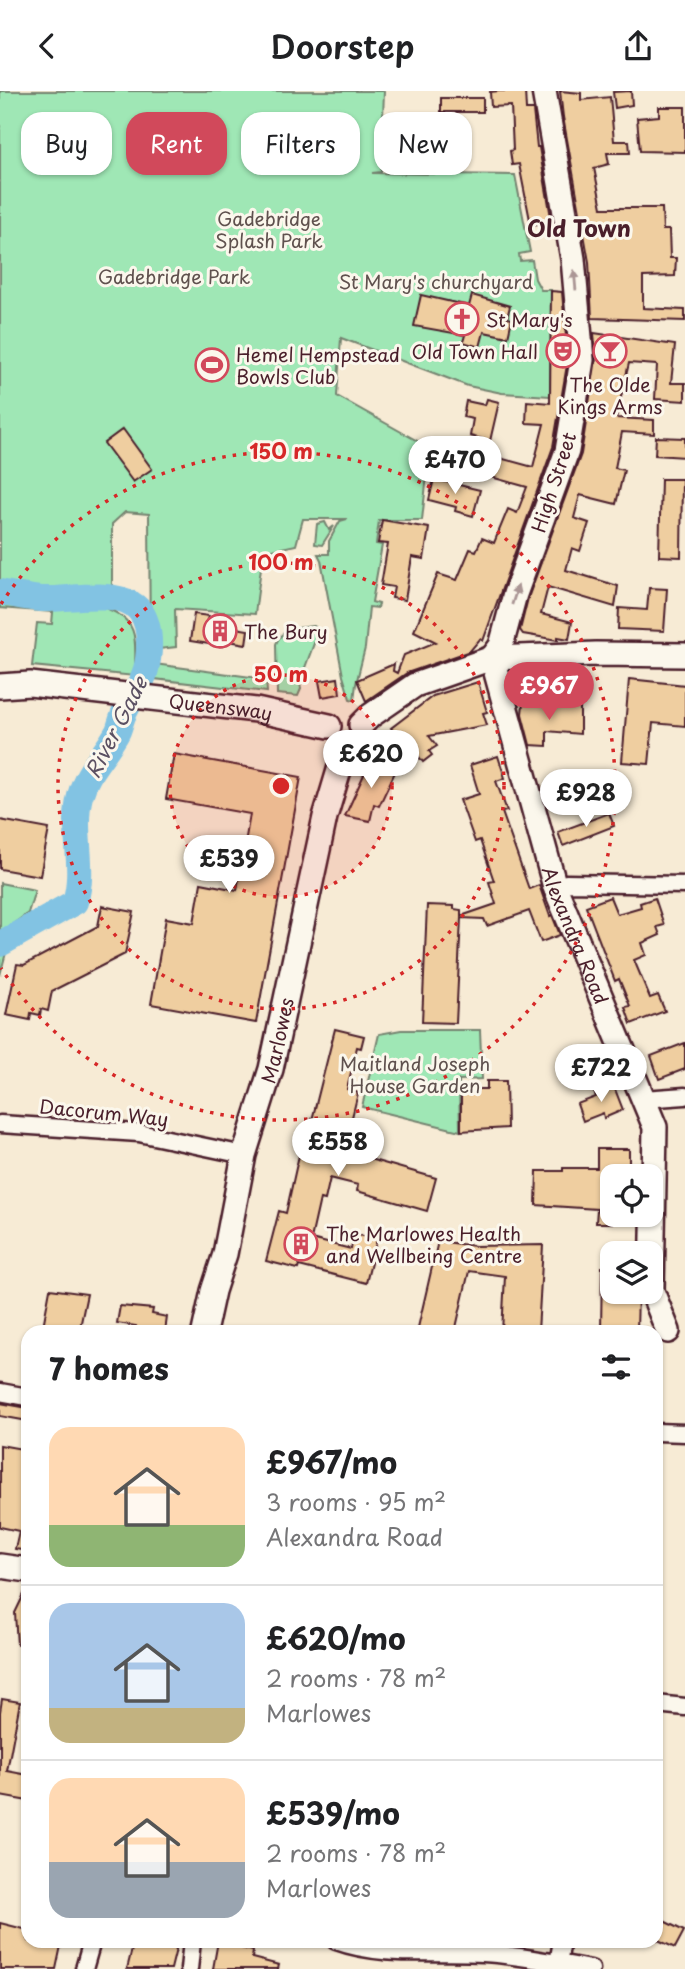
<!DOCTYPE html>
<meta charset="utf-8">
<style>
:root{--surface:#fff;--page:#f6f6f6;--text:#202124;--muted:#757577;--line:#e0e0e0;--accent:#d1495b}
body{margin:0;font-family:"Playpen Sans",sans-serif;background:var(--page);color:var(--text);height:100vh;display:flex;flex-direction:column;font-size:26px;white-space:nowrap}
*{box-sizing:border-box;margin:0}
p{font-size:23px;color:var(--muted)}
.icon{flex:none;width:38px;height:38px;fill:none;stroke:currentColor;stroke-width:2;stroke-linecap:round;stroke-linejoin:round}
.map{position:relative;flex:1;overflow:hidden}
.sheet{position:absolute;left:21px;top:1234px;width:642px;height:623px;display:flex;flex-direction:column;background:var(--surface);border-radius:21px;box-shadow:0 2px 5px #0004}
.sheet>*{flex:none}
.hud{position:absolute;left:21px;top:21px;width:644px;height:63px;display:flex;gap:14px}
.fabs{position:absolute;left:600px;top:1073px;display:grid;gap:14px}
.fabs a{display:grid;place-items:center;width:63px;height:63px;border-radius:14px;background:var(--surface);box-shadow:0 2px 5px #0004;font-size:35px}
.price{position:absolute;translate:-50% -60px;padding:0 16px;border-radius:24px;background:#fff;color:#222;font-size:23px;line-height:46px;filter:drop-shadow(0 2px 4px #0008)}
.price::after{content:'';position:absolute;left:50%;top:42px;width:21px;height:16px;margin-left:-10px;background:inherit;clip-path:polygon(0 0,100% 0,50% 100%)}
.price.current{background:var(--accent);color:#fff}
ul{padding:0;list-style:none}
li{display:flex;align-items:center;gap:21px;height:175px;padding:0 28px}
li+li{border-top:2px solid var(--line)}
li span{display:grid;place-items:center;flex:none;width:196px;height:140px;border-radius:21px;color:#555}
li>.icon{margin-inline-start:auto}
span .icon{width:84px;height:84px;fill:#fffc;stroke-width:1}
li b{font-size:30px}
h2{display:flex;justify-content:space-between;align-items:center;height:84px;padding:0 28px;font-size:30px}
.chip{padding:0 24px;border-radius:21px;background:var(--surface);box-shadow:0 2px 5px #0004;font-size:24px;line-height:63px}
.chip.current{background:var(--accent);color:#fff}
header{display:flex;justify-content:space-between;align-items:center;height:91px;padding:0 28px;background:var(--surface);font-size:32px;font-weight:600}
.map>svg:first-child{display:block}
</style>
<header><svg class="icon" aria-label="back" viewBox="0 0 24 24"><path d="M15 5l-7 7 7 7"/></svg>Doorstep<svg class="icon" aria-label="share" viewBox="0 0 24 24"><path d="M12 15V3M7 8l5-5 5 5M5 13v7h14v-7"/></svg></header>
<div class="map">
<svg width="685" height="1878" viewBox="0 0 685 1878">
<rect width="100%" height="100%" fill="#f7ebd5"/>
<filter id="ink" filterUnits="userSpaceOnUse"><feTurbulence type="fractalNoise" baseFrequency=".0143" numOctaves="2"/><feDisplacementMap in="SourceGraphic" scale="14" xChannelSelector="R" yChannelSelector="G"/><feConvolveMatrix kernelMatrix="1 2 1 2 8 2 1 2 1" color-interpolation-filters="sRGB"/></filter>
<g filter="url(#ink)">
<g fill="#9fe7b5" stroke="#748370" stroke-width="2">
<path d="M0,0H384L381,81L372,82L515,84L530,161L519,163L520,170L532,169L535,188L541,199H551L550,305L502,302L468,295L341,247L337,305L430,357L422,429H379L376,453L382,454L372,511L379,513L378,517L369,516L365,557L356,593L354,609L350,608L343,585L321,469L318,463H329V450L340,430L347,428H303L296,454L263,461L255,523L175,518L176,556L150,559L149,423L125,421L112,433V497L108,518C143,532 134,555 135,585L32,575L37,532L52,533L53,521L0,517Z"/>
<polygon points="325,431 329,439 334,435 322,454 315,453 317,433"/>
<path d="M314,535L319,539L300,590L301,598L298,605L277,603L276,553C282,536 298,537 314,535Z"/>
<polygon points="147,572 266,588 267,601 146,587"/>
<polygon points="0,792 35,799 28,822 14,832 0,884"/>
<polygon points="401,939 480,939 482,988 459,989 460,1040 362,1016 379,943"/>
</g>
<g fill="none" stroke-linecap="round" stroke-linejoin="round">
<path stroke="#82c3e3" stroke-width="26" d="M0,501C14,504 28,507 42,508C68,509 110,499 132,513C153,525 151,561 145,582C140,597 129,610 123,625C121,630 120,635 118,640C106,663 87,679 80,705C71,739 86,777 75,811L0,853"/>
</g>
<g fill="#efcea0" stroke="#4a1f2b" stroke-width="2">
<polygon points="499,0 525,0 526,19 533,19 537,56 539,56 551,126 548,127 549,131 531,134 519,73 512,74 510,60 513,59 511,15 491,16 490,1"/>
<polygon points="560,0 581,2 581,9 610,6 614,50 629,50 630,62 607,62 609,73 594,77 602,117 662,117 663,139 669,139 670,167 676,167 675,185 643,186 643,217 685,219 685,230 592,227 589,171 563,26"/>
<polygon points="631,0 632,14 615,17 613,1"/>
<rect x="441" y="7" width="42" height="14"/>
<polygon points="659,16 685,16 685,61 640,60 637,27 659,25"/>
<polygon points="551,200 562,201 568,268 553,356 483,550 480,548 470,560 407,582 366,610 357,589 394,573 393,580 397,582 404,564 436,551 414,540 438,483 457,489 470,458 476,460 482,447 494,452 508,418 517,422 527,396 480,383 485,363 533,376 544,333 526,332 527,310 550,312"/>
<polygon points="421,204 469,215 472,204 510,215 507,227 512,228 508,246 484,241 480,256 463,251 465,244 414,235"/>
<polygon points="594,242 675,254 671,292 685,292 685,310 655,308 657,274 629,272 616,327 654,329 654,343 622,341 615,377 624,379 616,413 580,404 574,427 589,432 580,460 572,457 566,479 618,495 615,516 548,496 541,523 572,531 569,548 558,546 558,549 523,543 520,539 528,507 581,363 596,268"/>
<polygon points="487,308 499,311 490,350 470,345 473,328 463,326 466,310 485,314"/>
<polygon points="123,338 152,378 133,391 104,352"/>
<polygon points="656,346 685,347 685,366 655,364"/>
<polygon points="434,388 480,399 473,425 455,420 456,416 429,409"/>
<polygon points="661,388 682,388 681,466 659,465"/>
<polygon points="382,429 429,437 424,468 412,466 405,509 392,507 394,496 381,494 388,453 378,452"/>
<polygon points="649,497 667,498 664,540 618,538 619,517 647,519"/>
<polygon points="194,523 209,525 208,530 224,533 224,535 248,539 246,553 223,549 222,555 190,550"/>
<polygon points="338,587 340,603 322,606 319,590"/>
<polygon points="629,588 685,594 685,635 653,632 649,673 622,671"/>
<polygon points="478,591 487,621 483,622 487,634 429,645 437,655 429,660 432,664 423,671 419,666 415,669 391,637 433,605"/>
<polygon points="523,613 580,617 580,643 547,640 547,655 530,654 522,623"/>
<polygon points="174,663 301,686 256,932 151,913 166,827 194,832 201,792 237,799 250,723 166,708"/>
<polygon points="498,665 505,687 496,690 507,720 502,721 529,798 539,794 550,825 552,824 560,844 541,851 529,820 487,835 484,828 461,827 456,932 422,931 427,814 454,815 454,818 461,819 461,825 496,813 489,791 494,790 480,749 475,751 460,709 479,703 470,674"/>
<polygon points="372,666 396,679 379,715 374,713 370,730 345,725"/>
<polygon points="609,722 614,735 563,755 558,741"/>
<polygon points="0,729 49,738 40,785 0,778"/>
<polygon points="610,806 617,823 641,816 640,812 655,807 664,834 657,836 660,844 642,852 646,864 634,869 650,907 658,904 665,920 631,933 625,916 630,915 619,888 615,890 586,815"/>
<polygon points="102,815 134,821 125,863 52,900 48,920 41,918 40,924 31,922 30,929 6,924 17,873 24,874 98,835"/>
<polygon points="335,938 364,945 361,957 357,956 347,998 358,1002 343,1063 365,1070 366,1067 436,1087 427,1120 357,1100 358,1094 330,1087 325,1109 320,1108 311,1148 351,1158 354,1143 377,1148 366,1192 299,1175 298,1178 266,1170 279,1120 286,1122 296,1077 302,1052 306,1053"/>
<polygon points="685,952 685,978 659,988 651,965"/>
<polygon points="487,990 506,990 507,1037 461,1040 461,998 487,998"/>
<polygon points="613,993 623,1019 604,1027 603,1022 583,1030 577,1013 596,1006 594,1001"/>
<polygon points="597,1058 629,1058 629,1085 612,1085 612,1132 596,1132 597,1118 536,1114 537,1080 563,1080 563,1077 597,1077"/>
<polygon points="438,1150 475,1155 543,1154 538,1241 502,1241 505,1185 469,1180 455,1241 417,1241"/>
<polygon points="602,1176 612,1176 612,1200 634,1200 634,1203 638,1203 637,1240 601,1239"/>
<polygon points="50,1198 87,1203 79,1241 42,1241"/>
<polygon points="120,1215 153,1218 152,1223 167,1226 165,1241 135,1241 136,1235 117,1232"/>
<polygon points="0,1312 28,1317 28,1330 0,1325"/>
<polygon points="0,1354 28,1359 28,1460 15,1458 19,1440 0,1436"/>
<polygon points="28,1495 28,1556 17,1554 15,1522"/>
<polygon points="2,1608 20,1611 7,1680 28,1684 28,1710 0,1705 0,1621"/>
<polygon points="656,1826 684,1840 675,1857 656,1848"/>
<polygon points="0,1832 28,1839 28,1850 62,1850 56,1878 0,1878"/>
<polygon points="134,1850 178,1850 171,1878 127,1878"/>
<polygon points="218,1850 242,1850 241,1857 253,1860 252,1867 279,1874 278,1878 213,1878"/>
</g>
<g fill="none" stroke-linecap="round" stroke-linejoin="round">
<defs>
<g id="street">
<polyline points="555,796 566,792 685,794"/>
<polyline points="643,1008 685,1005"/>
<polyline points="0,1033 139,1042 244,1064"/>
<polyline points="0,1301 28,1306"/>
<polyline points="656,1341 685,1342"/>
<polyline points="656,1613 685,1616"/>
<path d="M336,1850C382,1867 435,1859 483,1862C519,1864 556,1872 591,1878"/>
<polyline points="558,1872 562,1850"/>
<polyline points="84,1878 92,1850"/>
<polyline points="189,1878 192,1850"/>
</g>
<g id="secondary">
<path id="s1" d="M544,0L573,168L582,269L567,360L515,503L501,555L492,567L555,796L655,1036L652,1200L668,1240"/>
<path id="s2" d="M0,595L30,593L256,619L329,635"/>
<polyline points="361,634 370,625 415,594 492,567 596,563 685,564"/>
<path id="s3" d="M204,1241L213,1200L225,1163L244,1064L271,978L325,726L346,656"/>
<polyline points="0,1475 28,1479"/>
</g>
</defs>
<use href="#street" stroke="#4a1f2b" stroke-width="21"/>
<use href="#secondary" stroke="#4a1f2b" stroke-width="28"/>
<use href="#street" stroke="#fbf7ec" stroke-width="16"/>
<use href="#secondary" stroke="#fbf7ec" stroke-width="23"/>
</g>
<defs><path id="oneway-solid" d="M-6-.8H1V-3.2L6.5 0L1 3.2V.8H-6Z" transform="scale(1.75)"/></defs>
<g fill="#ab9695">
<use href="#oneway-solid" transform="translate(575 189) rotate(-95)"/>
<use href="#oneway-solid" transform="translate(515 504) rotate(-72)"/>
</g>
</g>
<circle cx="281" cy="695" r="111" fill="#d62828" fill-opacity=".12"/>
<g fill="none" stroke="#d62828" stroke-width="3.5" stroke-dasharray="3.5 7">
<circle cx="281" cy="695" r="111"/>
<circle cx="281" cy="695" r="223"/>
<path d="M1 513A334 334 0 1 1 1 877"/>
</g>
<defs>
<symbol id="church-ring" viewBox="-11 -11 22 22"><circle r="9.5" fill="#fbf7ec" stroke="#d1495b" stroke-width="1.5"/><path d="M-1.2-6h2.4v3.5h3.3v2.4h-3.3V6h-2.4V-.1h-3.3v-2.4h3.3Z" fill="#d1495b"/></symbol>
<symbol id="theatre-ring" viewBox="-11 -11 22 22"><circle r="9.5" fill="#fbf7ec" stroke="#d1495b" stroke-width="1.5"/><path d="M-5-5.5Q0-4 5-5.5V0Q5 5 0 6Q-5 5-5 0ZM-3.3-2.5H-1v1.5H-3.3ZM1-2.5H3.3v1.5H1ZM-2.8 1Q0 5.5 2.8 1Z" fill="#d1495b"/></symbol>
<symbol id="bar-ring" viewBox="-11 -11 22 22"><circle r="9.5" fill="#fbf7ec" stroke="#d1495b" stroke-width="1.5"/><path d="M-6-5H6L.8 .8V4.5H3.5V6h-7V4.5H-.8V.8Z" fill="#d1495b"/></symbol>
<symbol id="stadium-ring" viewBox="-11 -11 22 22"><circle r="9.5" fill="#fbf7ec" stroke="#d1495b" stroke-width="1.5"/><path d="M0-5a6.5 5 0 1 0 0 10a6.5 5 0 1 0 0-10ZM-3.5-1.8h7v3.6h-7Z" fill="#d1495b"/></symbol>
<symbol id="building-ring" viewBox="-11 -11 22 22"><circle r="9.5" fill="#fbf7ec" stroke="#d1495b" stroke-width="1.5"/><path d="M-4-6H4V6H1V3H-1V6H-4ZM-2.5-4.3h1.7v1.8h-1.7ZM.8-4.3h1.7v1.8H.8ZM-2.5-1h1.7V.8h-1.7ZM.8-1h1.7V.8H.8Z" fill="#d1495b"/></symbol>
</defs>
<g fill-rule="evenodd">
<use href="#church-ring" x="443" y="209" width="38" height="38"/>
<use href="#theatre-ring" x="544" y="241" width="38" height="38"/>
<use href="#bar-ring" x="591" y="241" width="38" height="38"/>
<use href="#stadium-ring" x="193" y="255" width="38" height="38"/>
<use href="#building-ring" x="201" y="521" width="38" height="38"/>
<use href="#building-ring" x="282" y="1134" width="38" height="38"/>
</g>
<g text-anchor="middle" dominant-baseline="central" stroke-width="6" stroke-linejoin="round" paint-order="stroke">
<g font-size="19" fill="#5f514e" stroke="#fbf7ec">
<text x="269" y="127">Gadebridge<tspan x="269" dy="22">Splash Park</tspan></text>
<text x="174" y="185">Gadebridge Park</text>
<text x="436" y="190">St Mary's churchyard</text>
<text x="415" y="972">Maitland Joseph<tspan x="415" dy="22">House Garden</tspan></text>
</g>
<g font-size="19" fill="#4a1f2b" stroke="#fbf7ec" text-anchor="start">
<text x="486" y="228">St Mary's</text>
<text x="538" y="260" text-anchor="end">Old Town Hall</text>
<text x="236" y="263">Hemel Hempstead<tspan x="236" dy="22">Bowls Club</tspan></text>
<text x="610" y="293" text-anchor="middle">The Olde<tspan x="610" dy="22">Kings Arms</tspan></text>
<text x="244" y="540">The Bury</text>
<text x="326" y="1142">The Marlowes Health<tspan x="326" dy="22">and Wellbeing Centre</tspan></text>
</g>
<g font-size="19" fill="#4a1f2b" stroke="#fbf7ec">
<text transform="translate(553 391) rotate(-72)">High Street</text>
<text stroke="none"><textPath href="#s2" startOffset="222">Queensway</textPath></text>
<text stroke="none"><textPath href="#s1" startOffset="875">Alexandra Road</textPath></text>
<text stroke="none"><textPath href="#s3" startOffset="301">Marlowes</textPath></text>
<text transform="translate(104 1021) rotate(6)">Dacorum Way</text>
</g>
<g font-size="21" font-style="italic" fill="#5b5062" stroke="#fbf7ec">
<text transform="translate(115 636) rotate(-63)">River Gade</text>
</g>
<g font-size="23" font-weight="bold" fill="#4a1f2b" stroke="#fbf7ec">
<text x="579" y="136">Old Town</text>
</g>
</g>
<circle cx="281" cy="695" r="10" fill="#d62828" stroke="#fbf7ec" stroke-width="3.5"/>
<g font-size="21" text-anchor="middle" font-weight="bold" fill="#d62828" stroke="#fbf7ec" stroke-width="6" stroke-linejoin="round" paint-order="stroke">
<text x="281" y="368">150 m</text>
<text x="281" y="479">100 m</text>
<text x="281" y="591">50 m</text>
</g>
</svg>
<div class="fabs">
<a><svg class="icon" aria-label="locate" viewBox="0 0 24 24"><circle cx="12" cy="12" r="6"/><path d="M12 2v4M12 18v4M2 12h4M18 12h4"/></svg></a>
<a><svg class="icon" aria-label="layers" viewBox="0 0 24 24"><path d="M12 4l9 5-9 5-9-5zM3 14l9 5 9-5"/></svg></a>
</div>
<b class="price" style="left:455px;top:405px">£470</b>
<b class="price current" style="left:549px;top:631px">£967</b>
<b class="price" style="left:371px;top:699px">£620</b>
<b class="price" style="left:586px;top:738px">£928</b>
<b class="price" style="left:229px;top:804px">£539</b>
<b class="price" style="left:601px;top:1013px">£722</b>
<b class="price" style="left:338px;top:1087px">£558</b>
<div class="hud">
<a class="chip">Buy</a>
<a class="chip current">Rent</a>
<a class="chip">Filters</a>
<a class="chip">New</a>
</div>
<section class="sheet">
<h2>7 homes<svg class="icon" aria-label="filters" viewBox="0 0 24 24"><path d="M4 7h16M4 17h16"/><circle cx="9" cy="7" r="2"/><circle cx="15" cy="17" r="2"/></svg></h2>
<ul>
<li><span style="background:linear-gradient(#ffd9b3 70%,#8fb573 0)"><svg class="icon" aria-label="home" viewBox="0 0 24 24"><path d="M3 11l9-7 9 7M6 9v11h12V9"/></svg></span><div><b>£967/mo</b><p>3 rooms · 95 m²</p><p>Alexandra Road</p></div></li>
<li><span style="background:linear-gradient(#a9c7e8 75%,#c2b280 0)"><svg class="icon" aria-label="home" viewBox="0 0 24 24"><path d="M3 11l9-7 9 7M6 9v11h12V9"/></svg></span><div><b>£620/mo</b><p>2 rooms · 78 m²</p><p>Marlowes</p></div></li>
<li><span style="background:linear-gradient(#ffd9b3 60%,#9aa5b1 0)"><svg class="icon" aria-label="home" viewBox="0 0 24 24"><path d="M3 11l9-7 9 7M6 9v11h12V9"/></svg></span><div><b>£539/mo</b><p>2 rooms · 78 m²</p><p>Marlowes</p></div></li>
</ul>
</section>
</div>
